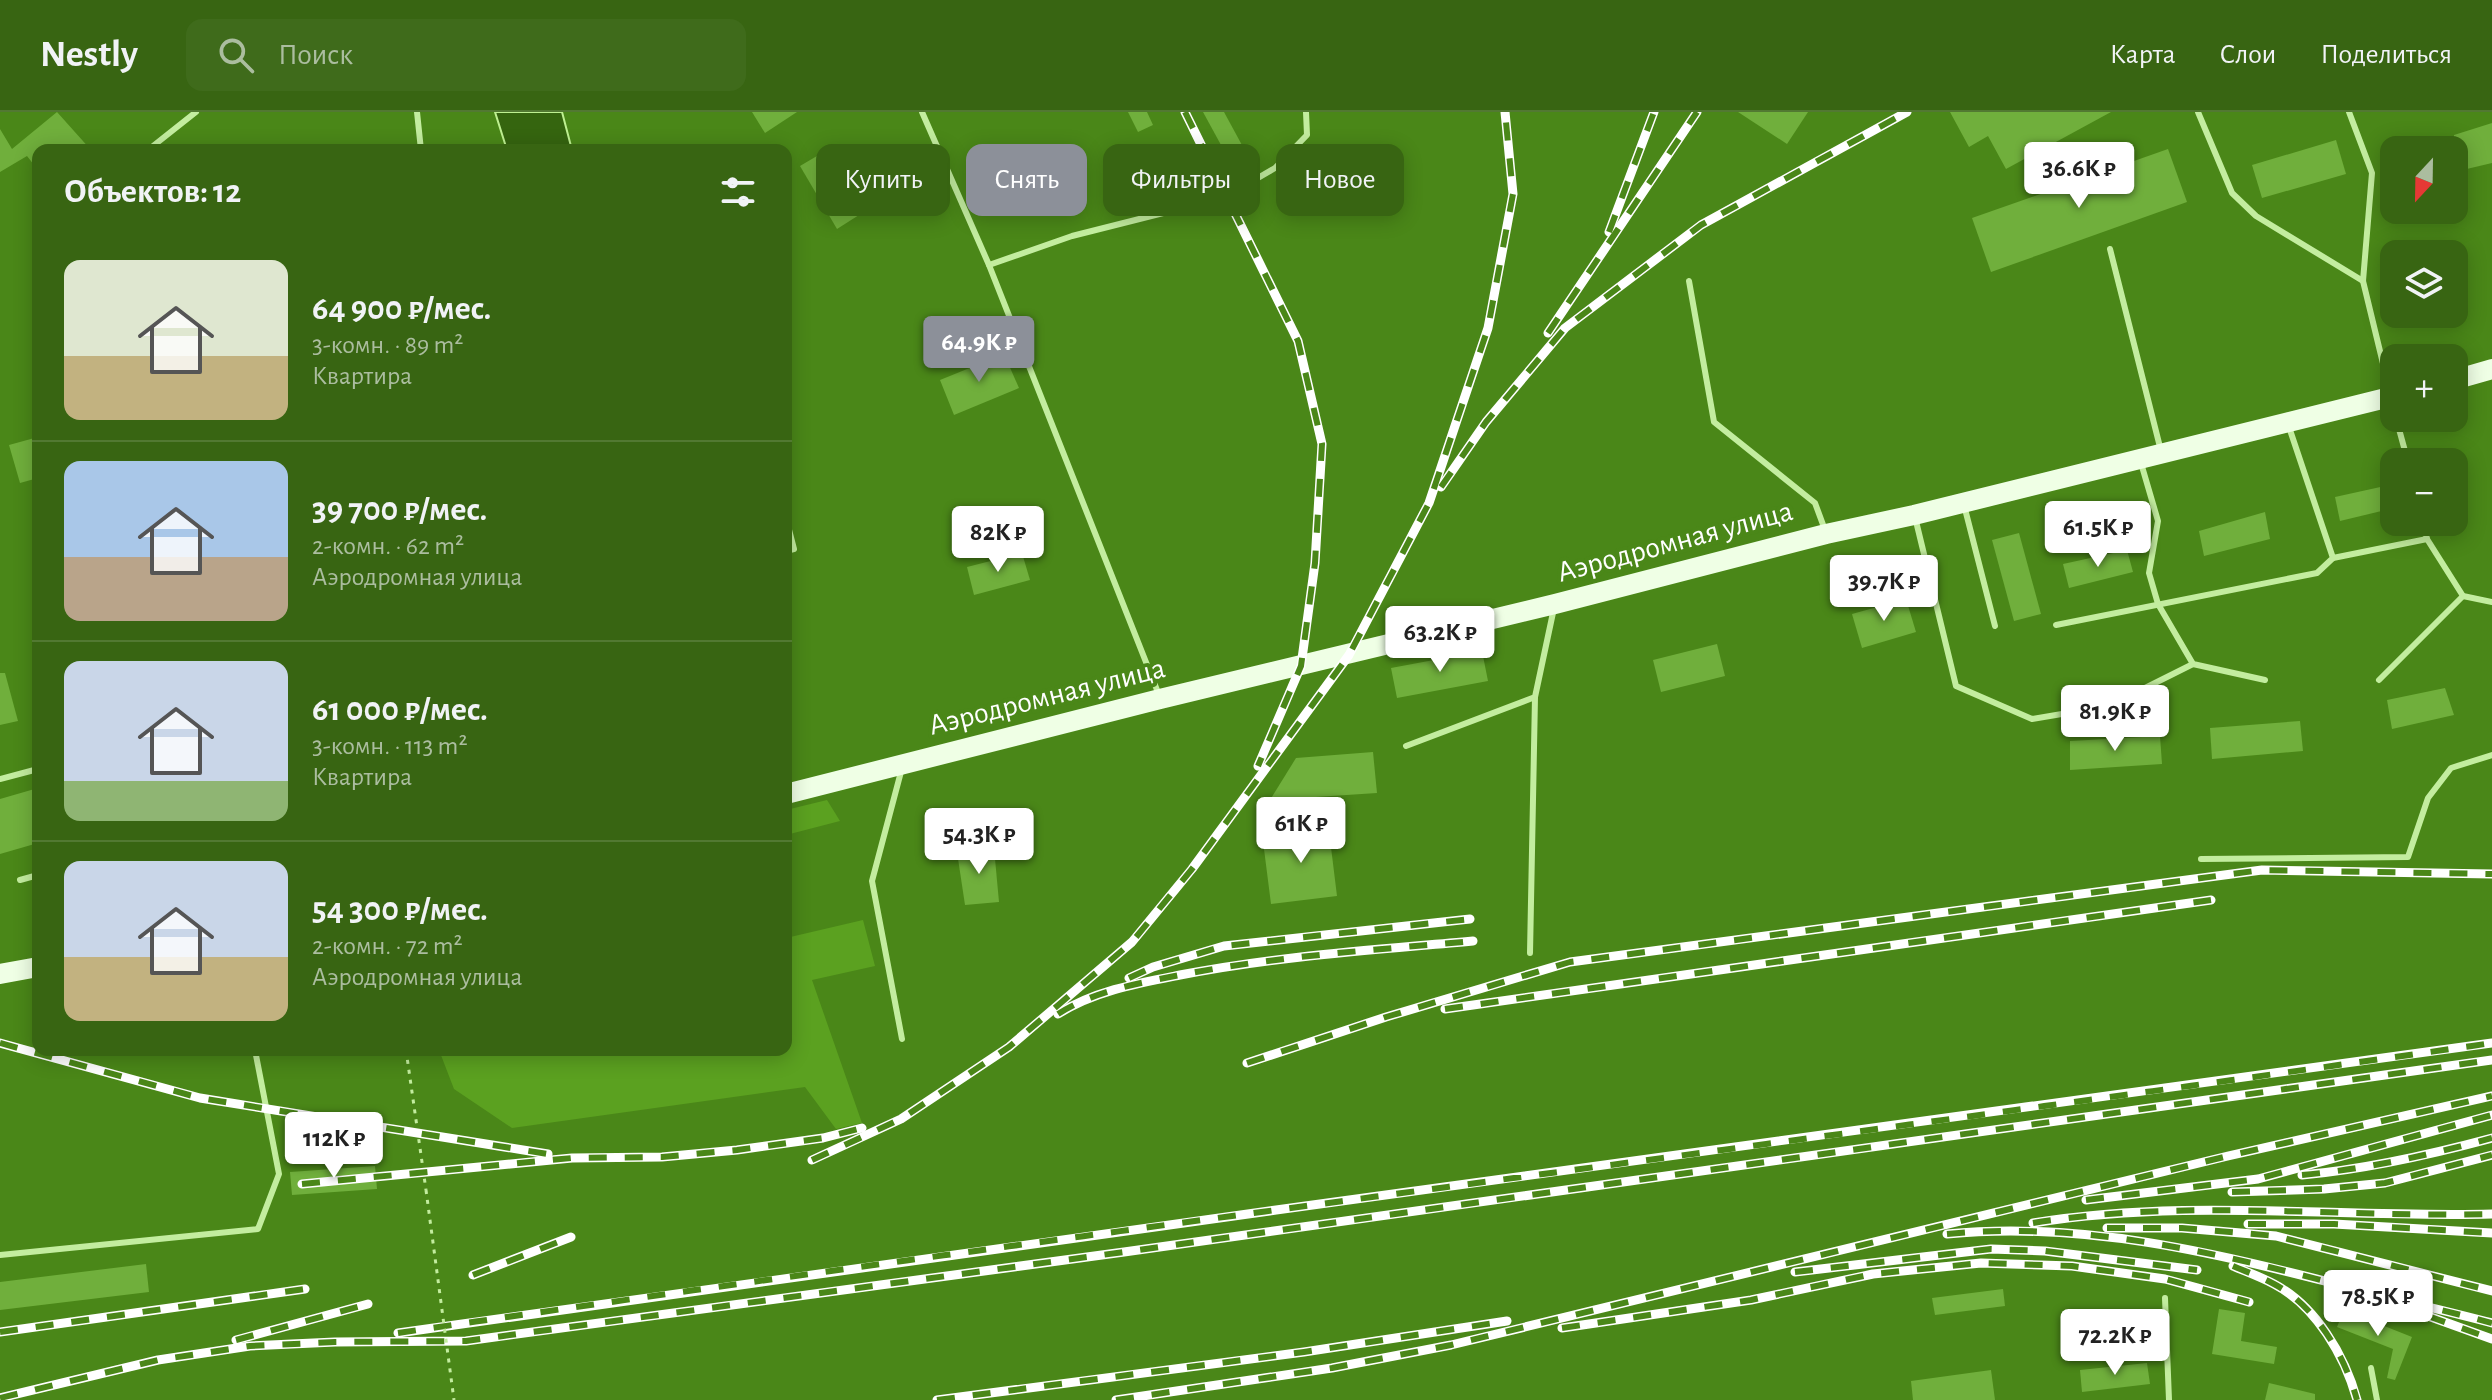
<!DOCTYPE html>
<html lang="ru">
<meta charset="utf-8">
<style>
:root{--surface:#386512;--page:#3f6b1b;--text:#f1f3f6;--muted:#abbd9f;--line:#527932;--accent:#8c9099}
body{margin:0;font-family:"Alegreya Sans",sans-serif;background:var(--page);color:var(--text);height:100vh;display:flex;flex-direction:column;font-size:30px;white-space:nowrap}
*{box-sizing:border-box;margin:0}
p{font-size:26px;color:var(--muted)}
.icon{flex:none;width:44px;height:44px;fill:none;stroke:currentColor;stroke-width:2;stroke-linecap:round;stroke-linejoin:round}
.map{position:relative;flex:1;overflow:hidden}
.side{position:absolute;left:32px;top:32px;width:760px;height:912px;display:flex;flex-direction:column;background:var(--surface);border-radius:16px;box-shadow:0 4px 20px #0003}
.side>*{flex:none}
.banner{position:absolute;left:816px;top:32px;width:760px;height:72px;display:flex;gap:16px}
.needle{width:52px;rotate:202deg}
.controls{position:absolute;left:2380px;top:24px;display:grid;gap:16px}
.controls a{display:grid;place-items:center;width:88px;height:88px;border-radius:16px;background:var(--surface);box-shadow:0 4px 20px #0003;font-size:40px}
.price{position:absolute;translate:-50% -68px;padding:0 18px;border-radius:8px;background:#fff;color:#222;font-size:26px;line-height:52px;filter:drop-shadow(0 2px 4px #0008)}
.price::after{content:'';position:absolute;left:50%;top:48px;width:24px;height:18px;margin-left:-12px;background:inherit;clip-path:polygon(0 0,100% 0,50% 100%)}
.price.on{background:var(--accent);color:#fff}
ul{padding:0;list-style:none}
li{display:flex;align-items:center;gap:24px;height:200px;padding:0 32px}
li+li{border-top:2px solid var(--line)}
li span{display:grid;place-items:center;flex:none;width:224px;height:160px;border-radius:16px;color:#555}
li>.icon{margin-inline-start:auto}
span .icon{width:96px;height:96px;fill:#fffc;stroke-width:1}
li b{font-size:34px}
h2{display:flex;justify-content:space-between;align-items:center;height:96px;padding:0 32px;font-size:34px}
.tag{padding:0 28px;border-radius:16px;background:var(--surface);box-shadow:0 4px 20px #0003;font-size:28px;line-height:72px}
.tag.on{background:var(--accent);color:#fff}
header{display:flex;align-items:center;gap:48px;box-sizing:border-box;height:112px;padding:0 40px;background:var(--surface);border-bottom:2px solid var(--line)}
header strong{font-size:38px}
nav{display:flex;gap:44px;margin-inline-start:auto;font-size:28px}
.search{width:560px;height:72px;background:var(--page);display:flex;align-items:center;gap:20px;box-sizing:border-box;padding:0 28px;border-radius:16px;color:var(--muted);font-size:30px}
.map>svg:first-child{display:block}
</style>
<header>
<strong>Nestly</strong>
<div class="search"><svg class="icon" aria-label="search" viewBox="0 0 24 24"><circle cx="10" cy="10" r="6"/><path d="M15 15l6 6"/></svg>Поиск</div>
<nav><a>Карта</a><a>Слои</a><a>Поделиться</a></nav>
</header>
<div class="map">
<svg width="2492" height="1288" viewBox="0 0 2492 1288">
<rect width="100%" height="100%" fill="#4a8718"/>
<g fill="#5ba120">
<polygon points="827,688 840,709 786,723 786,698"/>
<polygon points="863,808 875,854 812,868 862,1011 836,1017 805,975 512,1016 454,977 439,938 786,938 786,826"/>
</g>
<polygon fill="#35650f" stroke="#bef091" stroke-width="2" points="495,0 562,0 572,38 507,38"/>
<g fill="#70af3c">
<polygon points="57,0 91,38 38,38 38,58 27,44 0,60 0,17 12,37"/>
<polygon points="752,0 797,0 765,21"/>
<polygon points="1128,0 1147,0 1153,13 1138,20"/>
<polygon points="1203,0 1224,0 1249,46 1233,55"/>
<polygon points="1738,0 1808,0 1787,32"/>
<polygon points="1950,0 2111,0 2006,57 1988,24 1969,35"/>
<polygon points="2492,11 2492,51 2454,60 2454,23"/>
<polygon points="2336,28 2346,62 2262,86 2252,53"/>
<polygon points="2168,37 2187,90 1991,160 1972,106"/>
<polygon points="822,41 859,103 837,117 800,54"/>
<polygon points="1004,242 1019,276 954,303 940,268"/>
<polygon points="38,325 38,366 20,371 9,333"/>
<polygon points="2394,372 2394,396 2340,409 2335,385"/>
<polygon points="2265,400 2270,427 2204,444 2199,419"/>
<polygon points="2019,421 2041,502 2014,509 1992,428"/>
<polygon points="2127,438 2133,460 2069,476 2063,452"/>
<polygon points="1022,441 1030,468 974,483 967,455"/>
<polygon points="1906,487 1916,520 1862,536 1852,502"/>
<polygon points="1717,532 1725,564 1661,580 1653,548"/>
<polygon points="1482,539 1488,569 1397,586 1391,556"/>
<polygon points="0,561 5,561 18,609 0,613"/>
<polygon points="2445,576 2454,603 2392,617 2387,588"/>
<polygon points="2300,609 2303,639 2212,647 2210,616"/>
<polygon points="2160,624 2162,652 2070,658 2070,629"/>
<polygon points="1373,640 1377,681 1270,688 1296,646"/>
<polygon points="38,676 38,731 0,742 0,687"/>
<polygon points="1328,711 1337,784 1271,792 1264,737 1277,736 1275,717"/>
<polygon points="994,736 999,790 965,793 957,740"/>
<polygon points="375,1054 377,1077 292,1083 290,1060"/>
<polygon points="146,1152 149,1180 0,1198 0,1170"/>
<polygon points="2003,1177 2005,1194 1935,1203 1932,1186"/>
<polygon points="2219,1197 2245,1201 2241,1229 2277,1235 2274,1252 2212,1242"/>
<polygon points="2344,1198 2412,1225 2395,1268 2387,1266 2393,1237 2337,1215"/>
<polygon points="2147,1251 2150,1272 2082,1280 2080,1258"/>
<polygon points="1991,1258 1995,1288 1913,1288 1911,1269"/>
<polygon points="2269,1271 2315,1282 2315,1288 2265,1288"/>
</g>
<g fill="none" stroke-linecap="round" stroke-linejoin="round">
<polyline stroke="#c3ed9f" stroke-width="3" stroke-dasharray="4 6" stroke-linecap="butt" points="406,938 426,1078"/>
<g stroke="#c3ed9f" stroke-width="6">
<polyline points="417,0 421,38"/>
<polyline points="922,0 989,153 1159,583"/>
<polyline points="2198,0 2232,81 2256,104 2363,169"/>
<polyline points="2349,0 2372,61 2363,169 2394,297"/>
<polyline points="148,38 196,0"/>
<polyline points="2110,137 2161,339"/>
<polyline points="989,153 1072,124 1187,95 1239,77 1275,56 1307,23 1306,0"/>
<polyline points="1689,169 1714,310 1815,391 1825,418"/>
<polyline points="2396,306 2408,350"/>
<polyline points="2141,351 2158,409 2149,461 2158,492 2193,552 2265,568"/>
<polyline points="1964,393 1995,514"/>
<polyline points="1915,405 1956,574 2032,607 2109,594 2193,552"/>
<polyline points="786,406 794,437 786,439"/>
<polyline points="2423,410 2427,427 2463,484 2492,490"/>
<polyline points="2333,446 2427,427"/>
<polyline points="2056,513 2317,461 2333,446 2289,315"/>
<polyline points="2379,568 2463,484"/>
<polyline points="1406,634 1535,585 1554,496"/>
<polyline points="0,667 38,657"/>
<polyline points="2201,747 2408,745 2428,686 2451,656 2492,643"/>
<polyline points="20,768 38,763"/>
<polyline points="1530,841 1535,585"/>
<polyline points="902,927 872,769 902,656"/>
<polyline points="0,1143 258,1117 279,1062 255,938"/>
<polyline points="2165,1186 2169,1288"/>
<polyline points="2371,1256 2377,1288"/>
</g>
<g stroke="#efffe5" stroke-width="20">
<polyline points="2454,268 2492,257"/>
<polyline points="786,682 1160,587 1555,492 1826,422 1914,403 2394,284"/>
<polyline points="0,862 38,855"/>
</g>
<defs>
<g id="rail">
<polyline points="1185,0 1298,229 1322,332 1315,451 1301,554 1258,654"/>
<polyline points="1609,120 1654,0"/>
<polyline points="1548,221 1697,0"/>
<polyline points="1441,375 1486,310 1565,216 1701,113 1907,0"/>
<polyline points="1129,866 1153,855 1224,834 1470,807"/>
<polyline points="1445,897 2211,788"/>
<path d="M1058,902C1094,879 1139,871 1180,863C1277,844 1375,838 1473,829"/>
<polyline points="0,931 200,986 548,1042"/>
<polyline points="1247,951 1386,905 1570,850 2262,758 2492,762"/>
<polyline points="812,1048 901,1007 1009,935 1132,830 1192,757 1349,543 1429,391 1488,216 1513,82 1505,0"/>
<path d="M2302,1063C2367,1057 2429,1043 2492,1026"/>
<polyline points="302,1072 572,1046 662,1045 737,1038 823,1026 862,1016"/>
<polyline points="2232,1080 2324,1077 2385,1071 2492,1043"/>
<polyline points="2086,1088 2258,1067 2492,1003"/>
<path d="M2033,1111C2188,1086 2337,1106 2492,1102"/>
<polyline points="2248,1112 2334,1112 2492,1121"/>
<polyline points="2107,1116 2182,1116 2276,1124 2492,1179"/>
<path d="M1947,1122C2082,1109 2214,1140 2344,1174C2393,1187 2443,1198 2492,1211"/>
<path d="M2233,1154C2247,1160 2261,1165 2274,1172C2316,1194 2345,1244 2357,1288"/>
<polyline points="1795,1160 1991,1137 2045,1139 2197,1158"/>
<polyline points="473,1163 571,1125"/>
<polyline points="2428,1204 2492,1227"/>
<polyline points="1562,1216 1751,1188 1873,1162 1981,1151 2072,1154 2165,1167 2249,1190"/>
<polyline points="0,1220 305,1177"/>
<path d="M398,1221C1095,1118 1795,1032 2492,931"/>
<polyline points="236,1228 368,1192"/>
<polyline points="0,1286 158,1248 250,1234 335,1230 466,1229 1124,1140 2492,948"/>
<polyline points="937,1288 1304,1240 1507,1209"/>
<polyline points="1116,1288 1332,1256 1451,1233 2228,1044 2492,984"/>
</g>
</defs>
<use href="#rail" stroke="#fff" stroke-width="9"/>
<use href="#rail" stroke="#4a8718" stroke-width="6" stroke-dasharray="18" stroke-linecap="butt"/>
<polyline stroke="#c3ed9f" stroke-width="3" stroke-dasharray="4 6" stroke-linecap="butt" points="426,1078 454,1288"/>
</g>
<g text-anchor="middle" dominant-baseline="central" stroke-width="8" stroke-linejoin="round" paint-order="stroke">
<g font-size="30" fill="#fff" stroke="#4a8718">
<text transform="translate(1675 430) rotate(-15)">Аэродромная улица</text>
<text transform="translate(1047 585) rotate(-14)">Аэродромная улица</text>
</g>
</g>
</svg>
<div class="controls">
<a><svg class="needle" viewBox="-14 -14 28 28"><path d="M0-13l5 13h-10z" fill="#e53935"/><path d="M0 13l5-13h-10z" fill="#abbd9f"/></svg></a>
<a><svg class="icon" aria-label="layers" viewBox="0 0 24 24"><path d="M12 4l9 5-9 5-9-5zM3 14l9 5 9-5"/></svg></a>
<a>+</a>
<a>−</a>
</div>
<b class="price" style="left:2079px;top:98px">36.6K ₽</b>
<b class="price on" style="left:979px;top:272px">64.9K ₽</b>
<b class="price" style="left:2098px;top:457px">61.5K ₽</b>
<b class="price" style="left:998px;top:462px">82K ₽</b>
<b class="price" style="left:1884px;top:511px">39.7K ₽</b>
<b class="price" style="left:1440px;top:562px">63.2K ₽</b>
<b class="price" style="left:2115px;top:641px">81.9K ₽</b>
<b class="price" style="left:1301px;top:753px">61K ₽</b>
<b class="price" style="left:979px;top:764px">54.3K ₽</b>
<b class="price" style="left:334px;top:1068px">112K ₽</b>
<b class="price" style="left:2378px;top:1226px">78.5K ₽</b>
<b class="price" style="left:2115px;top:1265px">72.2K ₽</b>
<div class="banner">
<a class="tag">Купить</a>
<a class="tag on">Снять</a>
<a class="tag">Фильтры</a>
<a class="tag">Новое</a>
</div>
<section class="side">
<h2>Объектов: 12<svg class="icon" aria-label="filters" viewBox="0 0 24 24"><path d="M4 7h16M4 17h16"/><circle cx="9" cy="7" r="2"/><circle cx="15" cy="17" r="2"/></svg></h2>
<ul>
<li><span style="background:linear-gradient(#dfe7d0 60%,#c2b280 0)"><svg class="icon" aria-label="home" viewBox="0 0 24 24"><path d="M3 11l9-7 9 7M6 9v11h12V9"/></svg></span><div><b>64 900 ₽/мес.</b><p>3-комн. · 89 m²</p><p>Квартира</p></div></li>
<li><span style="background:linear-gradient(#a9c7e8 60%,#b9a48a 0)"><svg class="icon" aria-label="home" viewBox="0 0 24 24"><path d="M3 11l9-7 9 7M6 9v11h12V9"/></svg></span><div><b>39 700 ₽/мес.</b><p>2-комн. · 62 m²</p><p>Аэродромная улица</p></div></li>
<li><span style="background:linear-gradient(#c9d6e8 75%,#8fb573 0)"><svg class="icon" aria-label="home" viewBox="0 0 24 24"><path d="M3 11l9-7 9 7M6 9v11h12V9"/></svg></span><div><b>61 000 ₽/мес.</b><p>3-комн. · 113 m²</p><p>Квартира</p></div></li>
<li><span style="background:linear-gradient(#c9d6e8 60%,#c2b280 0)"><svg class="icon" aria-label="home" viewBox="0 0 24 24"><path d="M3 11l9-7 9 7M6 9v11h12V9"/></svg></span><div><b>54 300 ₽/мес.</b><p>2-комн. · 72 m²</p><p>Аэродромная улица</p></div></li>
</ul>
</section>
</div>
